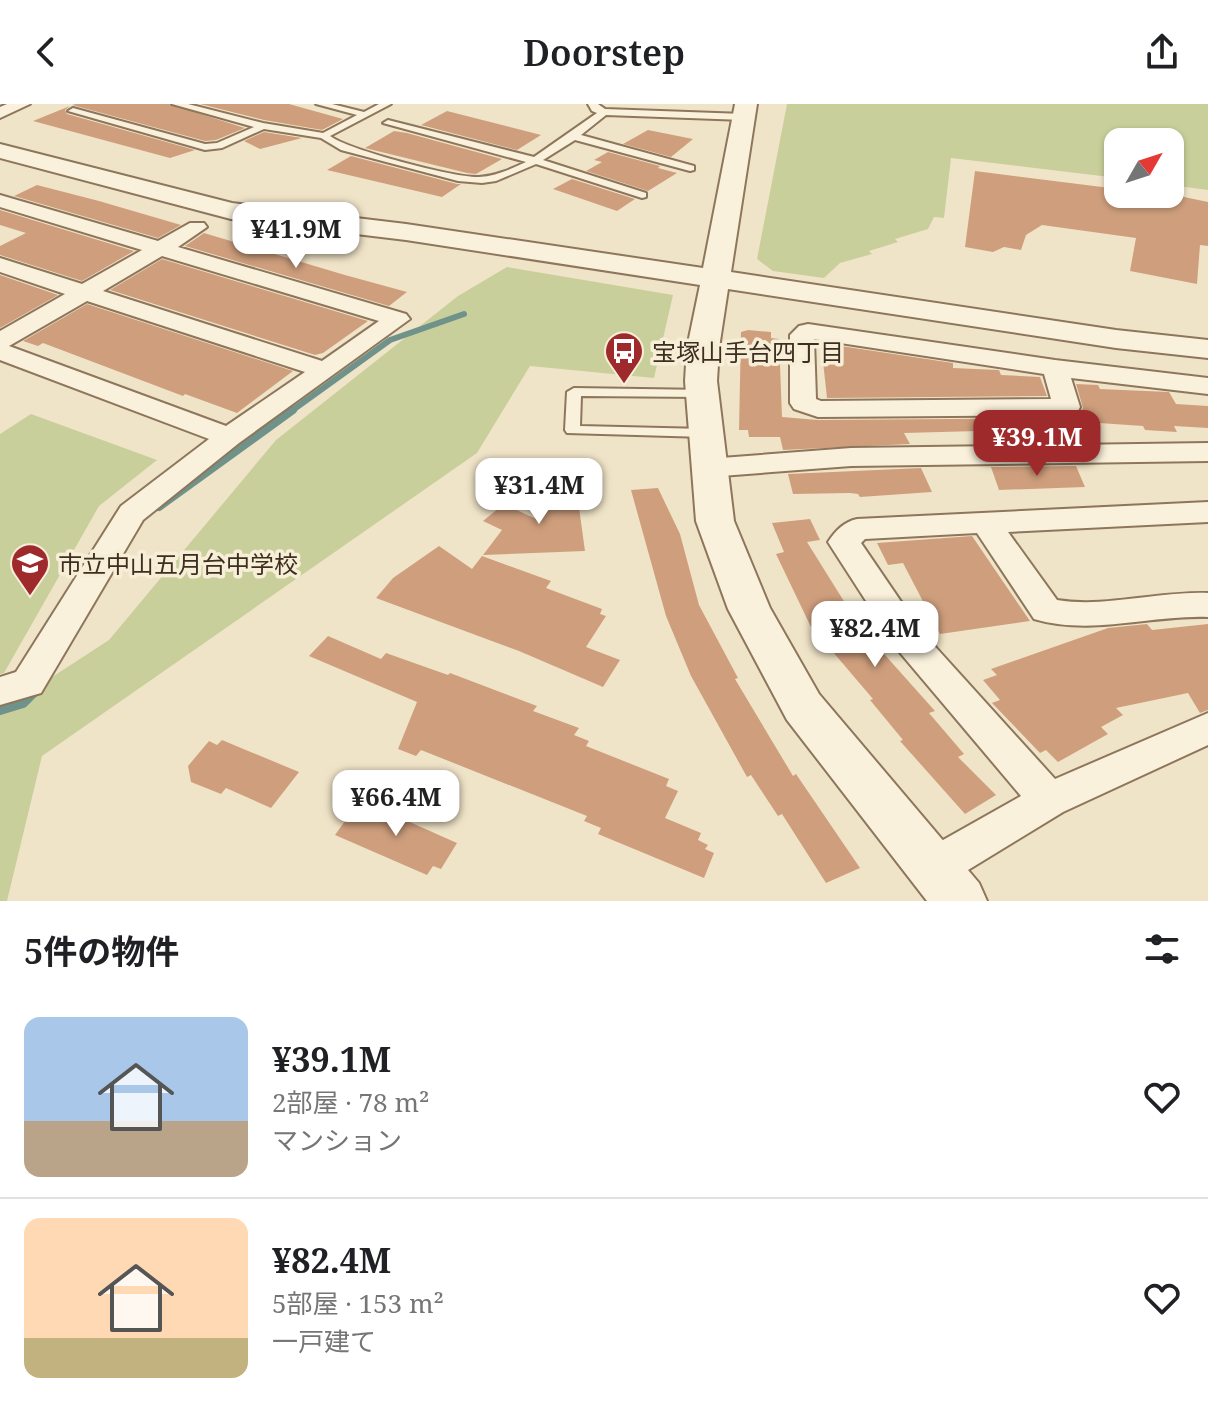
<!DOCTYPE html>
<html lang="ja">
<meta charset="utf-8">
<style>
:root{--surface:#fff;--page:#f6f6f6;--text:#202124;--muted:#757577;--line:#e0e0e0;--accent:#9e2a2b}
body{margin:0;font-family:"Noto Serif","Noto Sans JP",serif;background:var(--page);color:var(--text);height:100vh;display:flex;flex-direction:column;font-size:30px;white-space:nowrap}
*{box-sizing:border-box;margin:0}
p{font-size:26px;color:var(--muted)}
.icon{flex:none;width:44px;height:44px;fill:none;stroke:currentColor;stroke-width:2;stroke-linecap:round;stroke-linejoin:round}
.map{position:relative;height:797px;overflow:hidden}
.details{display:flex;flex-direction:column;background:var(--surface);flex:1}
.details>*{flex:none}
.needle{width:52px;rotate:51deg}
.controls{position:absolute;left:1104px;top:24px;display:grid;gap:16px}
.controls a{display:grid;place-items:center;width:80px;height:80px;border-radius:16px;background:var(--surface);box-shadow:0 2px 6px #0004;font-size:40px}
.price{position:absolute;translate:-50% -68px;padding:0 18px;border-radius:16px;background:#fff;color:#222;font-size:26px;line-height:52px;filter:drop-shadow(0 2px 4px #0008)}
.price::after{content:'';position:absolute;left:50%;top:48px;width:24px;height:18px;margin-left:-12px;background:inherit;clip-path:polygon(0 0,100% 0,50% 100%)}
.price.selected{background:var(--accent);color:#fff}
ul{padding:0;list-style:none}
li{display:flex;align-items:center;gap:24px;height:200px;padding:0 24px}
li+li{border-top:2px solid var(--line)}
li span{display:grid;place-items:center;flex:none;width:224px;height:160px;border-radius:16px;color:#555}
li>.icon{margin-inline-start:auto}
span .icon{width:96px;height:96px;fill:#fffc;stroke-width:1}
li b{font-size:34px}
h2{display:flex;justify-content:space-between;align-items:center;height:96px;padding:0 24px;font-size:34px}
header{display:flex;justify-content:space-between;align-items:center;height:104px;padding:0 24px;background:var(--surface);font-size:36px;font-weight:600}
.map>svg:first-child{display:block}
</style>
<header><svg class="icon" aria-label="back" viewBox="0 0 24 24"><path d="M15 5l-7 7 7 7"/></svg>Doorstep<svg class="icon" aria-label="share" viewBox="0 0 24 24"><path d="M12 15V3M7 8l5-5 5 5M5 13v7h14v-7"/></svg></header>
<div class="map">
<svg width="1208" height="797" viewBox="0 0 1208 797">
<rect width="100%" height="100%" fill="#f0e4c8"/>
<g fill="#c9cf9b">
<polygon points="787,0 1208,0 1208,86 1170,81 1170,38 1118,38 1118,74 951,54 944,114 934,113 928,125 895,135 898,138 869,147 872,150 840,159 824,174 773,167 757,155"/>
<polygon points="507,163 673,191 654,274 530,262 477,349 42,652 7,797 0,797 0,607 109,536 276,336 458,192"/>
<polygon points="31,310 157,356 99,402 4,569 0,570 0,330"/>
</g>
<g fill="none" stroke-linecap="round" stroke-linejoin="round">
<polyline stroke="#6f938a" stroke-width="6" points="290,308 390,236 464,210"/>
<polyline stroke="#6f938a" stroke-width="8" points="159,403 293,306"/>
<polyline stroke="#6f938a" stroke-width="10" points="0,606 23,599 37,585"/>
</g>
<g fill="#cf9f7d">
<polygon points="76,0 169,0 245,24 216,36 205,37 72,1"/>
<polygon points="200,0 289,0 343,15 322,26 264,16"/>
<polygon points="70,2 65,6 67,10 195,46 170,54 33,17"/>
<polygon points="447,7 541,31 517,46 421,21"/>
<polygon points="648,26 693,35 671,53 623,40"/>
<polygon points="394,27 407,29 502,55 476,70 467,69 365,44"/>
<polygon points="264,28 302,34 260,45 244,37"/>
<polygon points="608,48 660,62 658,64 677,69 648,87 586,67 602,58 594,56"/>
<polygon points="351,52 457,80 461,80 442,93 327,66"/>
<polygon points="975,67 1118,85 1118,90 1170,90 1208,98 1208,142 1200,141 1197,180 1130,167 1136,134 1042,121 1026,131 1021,146 1004,143 993,148 965,143"/>
<polygon points="572,75 635,95 617,107 553,85"/>
<polygon points="37,81 99,97 181,121 158,134 14,92"/>
<polygon points="0,106 134,147 82,177 0,151 0,142 26,129 0,121"/>
<polygon points="204,129 345,171 407,188 389,202 185,142"/>
<polygon points="162,155 368,217 323,249 315,251 110,186"/>
<polygon points="0,171 58,191 0,224"/>
<polygon points="87,200 293,267 237,309 185,290 183,292 43,239 38,242 23,237"/>
<polygon points="748,226 771,228 771,234 779,235 782,313 818,316 1068,314 1078,312 1083,304 1076,280 1098,281 1100,285 1169,288 1176,300 1208,302 1208,324 1174,322 1177,328 1145,326 1143,322 1055,316 1065,338 982,339 978,327 904,329 910,340 783,346 780,333 749,333 748,326 739,326 741,228"/>
<polygon points="821,239 953,259 953,264 999,266 1001,271 1040,273 1047,292 827,294"/>
<polygon points="1076,362 1085,383 999,386 991,363"/>
<polygon points="921,364 932,388 860,393 858,390 850,389 793,390 788,370"/>
<polygon points="565,383 566,397 578,396 585,447 483,451 502,426 483,417 504,400 536,415 535,384"/>
<polygon points="658,384 680,430 699,501 738,574 735,575 793,672 796,670 860,764 826,779 782,710 778,712 751,671 747,673 691,572 666,512 631,386"/>
<polygon points="810,415 820,436 807,438 860,523 935,607 929,609 964,650 958,653 996,691 965,710 900,637 903,636 870,596 873,595 810,521 776,450 784,448 772,419"/>
<polygon points="972,432 1030,517 940,530 903,459 888,461 877,439"/>
<polygon points="439,442 472,465 482,452 551,477 546,484 602,505 600,510 606,512 586,543 620,556 603,583 519,547 376,494 393,474"/>
<polygon points="1147,520 1152,526 1208,520 1208,606 1200,609 1188,589 1116,604 1123,611 1101,623 1108,630 1058,658 1046,646 1040,649 992,599 1000,596 983,576 997,571 991,565 1108,524"/>
<polygon points="328,532 381,555 386,549 448,571 450,569 537,602 533,607 579,624 574,631 589,637 586,642 669,675 666,682 678,687 665,714 701,729 698,736 708,741 705,745 714,749 704,774 598,730 601,724 584,717 587,712 421,646 416,652 398,645 417,598 309,552"/>
<polygon points="222,636 299,668 271,704 226,684 221,690 191,678 188,662 209,637 217,641"/>
<polygon points="360,696 457,739 441,765 433,762 427,771 335,731"/>
</g>
<g fill="none" stroke-linecap="round" stroke-linejoin="round">
<defs>
<g id="service">
<path d="M172,0H188L263,19L323,29L357,11L316,0H332L364,8L379,0H391L330,32C349,46 455,74 479,73C496,72 511,65 526,58L383,19L388,16L534,53L597,9L592,7L588,0H598L605,5L744,10L749,13L744,16L606,11L581,31L694,62V66L690,67L575,36L543,56L646,89V93L642,94L536,60L496,77L482,79L458,77L341,46L321,34L264,25L222,44L205,46L68,7L73,4L205,40L217,39L254,23Z"/>
<polygon points="574,284 707,286 709,289 702,293 581,292 580,322 705,325 712,329 705,333 567,329 565,326 567,288"/>
</g>
<g id="minor">
<polygon points="7,0 30,0 0,14 0,3"/>
<path d="M0,91L158,137L190,119H204L207,123L178,143L406,210L410,215L239,339L143,416L41,589L0,601V573L16,568L121,402L209,335L0,256V227L65,190L0,168V154L82,180L142,146L0,103ZM162,152L379,217L322,257L103,187ZM87,197L305,268L226,322L9,242Z"/>
<path d="M808,220L1055,256L1208,274V290L1071,274L1080,303L1077,309L1067,311L818,313L794,305L790,299V231L799,222ZM814,235L1044,270L1051,295L821,297L816,295Z"/>
<polygon points="1208,339 1208,357 851,362 708,373 698,370 694,364 698,358 708,355 851,344"/>
<path d="M1208,398V418L1008,428L1057,496C1106,504 1158,487 1208,489V513C1149,511 1092,532 1034,515L977,429L865,435L861,439L921,527L1055,675L1208,609V641L1063,708L950,777L935,782L920,777L914,763L920,749L1021,692L897,545L828,438C836,426 844,418 857,415Z"/>
</g>
<polygon id="tertiary" points="735,0 757,0 731,168 1116,226 1208,236 1208,254 1116,244 728,185 719,244 717,277 734,417 770,504 819,590 979,779 987,797 927,797 787,616 728,505 696,417 685,277 687,244 700,181 406,136 231,115 0,54 0,40 232,99 406,120 703,164"/>
</defs>
<use href="#service" stroke="#8d765c" stroke-width="4"/>
<use href="#minor" stroke="#8d765c" stroke-width="4"/>
<use href="#tertiary" stroke="#8d765c" stroke-width="4"/>
<use href="#service" fill="#faf1dc" fill-rule="evenodd"/>
<use href="#minor" fill="#faf1dc" fill-rule="evenodd"/>
<use href="#tertiary" fill="#faf1dc" fill-rule="evenodd"/>
</g>
<defs>
<symbol id="bus-pin" viewBox="-11 -11 22 30"><path d="M0 17L-7.5 6A9.5 9.5 0 1 1 7.5 6Z" fill="#9e2a2b" stroke="#f7eed8"/><path d="M-5-6H5V4H4V6H2V4H-2V6H-4V4H-5ZM-3.5-4V0h7V-4ZM-3.5 1.2v1.5H-2V1.2ZM2 1.2v1.5H3.5V1.2Z" fill="#fff"/></symbol>
<symbol id="school-pin" viewBox="-11 -11 22 30"><path d="M0 17L-7.5 6A9.5 9.5 0 1 1 7.5 6Z" fill="#9e2a2b" stroke="#f7eed8"/><path d="M0-5L7-2L0 1L-7-2ZM-4 1L0 2.5L4 1V4Q0 6-4 4Z" fill="#fff"/></symbol>
</defs>
<g fill-rule="evenodd">
<use href="#bus-pin" x="602" y="225" width="44" height="60"/>
<use href="#school-pin" x="8" y="437" width="44" height="60"/>
</g>
<g text-anchor="middle" dominant-baseline="central" stroke-width="7" stroke-linejoin="round" paint-order="stroke">
<g font-size="24" fill="#3d2e20" stroke="#f7eed8" text-anchor="start">
<text x="652" y="247">宝塚山手台四丁目</text>
<text x="58" y="459">市立中山五月台中学校</text>
</g>
</g>
</svg>
<div class="controls">
<a><svg class="needle" viewBox="-14 -14 28 28"><path d="M0-13l5 13h-10z" fill="#e53935"/><path d="M0 13l5-13h-10z" fill="#757577"/></svg></a>
</div>
<b class="price" style="left:296px;top:166px">¥41.9M</b>
<b class="price selected" style="left:1037px;top:374px">¥39.1M</b>
<b class="price" style="left:539px;top:422px">¥31.4M</b>
<b class="price" style="left:875px;top:565px">¥82.4M</b>
<b class="price" style="left:396px;top:734px">¥66.4M</b>
</div>
<section class="details">
<h2>5件の物件<svg class="icon" aria-label="filters" viewBox="0 0 24 24"><path d="M4 7h16M4 17h16"/><circle cx="9" cy="7" r="2"/><circle cx="15" cy="17" r="2"/></svg></h2>
<ul>
<li><span style="background:linear-gradient(#a9c7e8 65%,#b9a48a 0)"><svg class="icon" aria-label="home" viewBox="0 0 24 24"><path d="M3 11l9-7 9 7M6 9v11h12V9"/></svg></span><div><b>¥39.1M</b><p>2部屋 · 78 m²</p><p>マンション</p></div><svg class="icon" aria-label="heart" viewBox="0 0 24 24"><path d="M12 20l-8-8c-3-5 5-10 8-4 3-6 11-1 8 4z"/></svg></li>
<li><span style="background:linear-gradient(#ffd9b3 75%,#c2b280 0)"><svg class="icon" aria-label="home" viewBox="0 0 24 24"><path d="M3 11l9-7 9 7M6 9v11h12V9"/></svg></span><div><b>¥82.4M</b><p>5部屋 · 153 m²</p><p>一戸建て</p></div><svg class="icon" aria-label="heart" viewBox="0 0 24 24"><path d="M12 20l-8-8c-3-5 5-10 8-4 3-6 11-1 8 4z"/></svg></li>
</ul>
</section>
